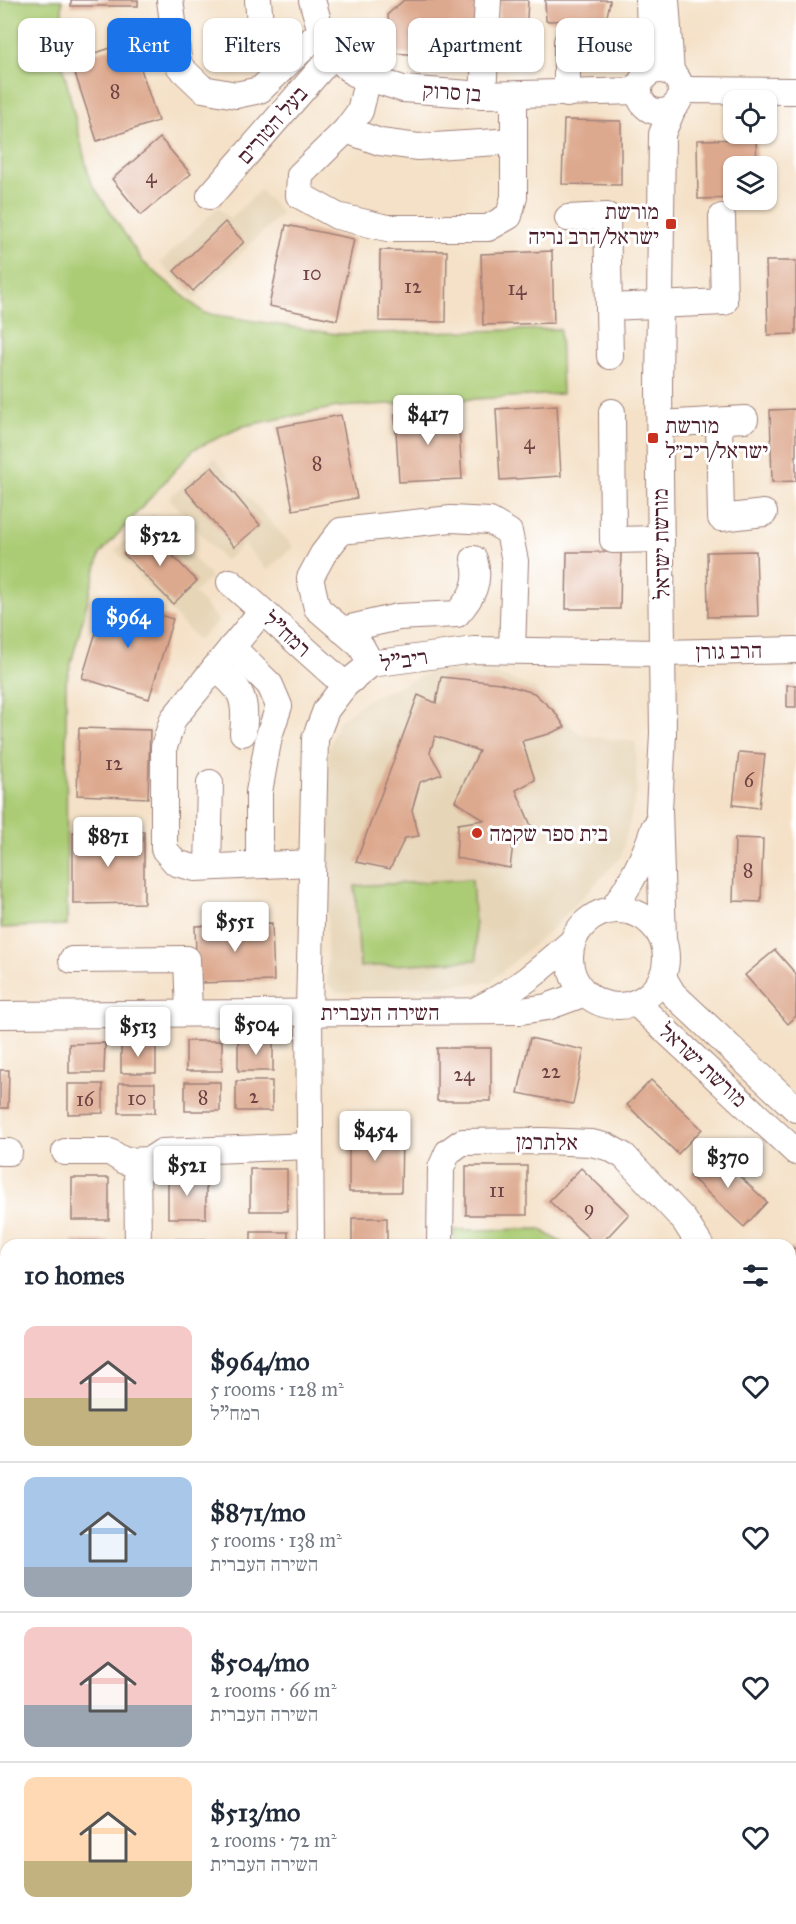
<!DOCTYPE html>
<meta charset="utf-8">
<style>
:root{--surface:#fff;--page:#f2f2f3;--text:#1f2937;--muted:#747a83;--line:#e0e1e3;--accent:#1a73e8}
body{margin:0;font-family:"IM FELL Great Primer","Frank Ruhl Libre",serif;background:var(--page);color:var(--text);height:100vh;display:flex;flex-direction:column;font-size:22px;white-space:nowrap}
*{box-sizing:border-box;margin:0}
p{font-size:20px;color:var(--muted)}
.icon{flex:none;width:33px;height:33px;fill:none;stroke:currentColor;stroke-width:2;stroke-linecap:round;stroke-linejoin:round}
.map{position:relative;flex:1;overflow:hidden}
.panel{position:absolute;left:0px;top:1239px;width:796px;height:686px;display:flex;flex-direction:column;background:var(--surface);border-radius:18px 18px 0 0;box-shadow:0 2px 4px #0004}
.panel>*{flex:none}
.hud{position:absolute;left:18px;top:18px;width:760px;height:54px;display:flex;gap:12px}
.fabs{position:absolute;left:723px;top:90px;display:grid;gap:12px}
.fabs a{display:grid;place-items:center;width:54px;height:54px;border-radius:12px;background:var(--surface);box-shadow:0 2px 4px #0004;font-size:30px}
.price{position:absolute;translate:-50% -51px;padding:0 14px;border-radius:6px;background:#fff;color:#222;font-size:20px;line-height:39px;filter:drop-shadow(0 2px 3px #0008)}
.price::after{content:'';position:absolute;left:50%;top:36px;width:18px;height:14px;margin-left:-9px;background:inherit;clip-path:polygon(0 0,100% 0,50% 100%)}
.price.current{background:var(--accent);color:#fff}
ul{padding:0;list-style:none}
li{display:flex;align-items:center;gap:18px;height:150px;padding:0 24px}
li+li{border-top:2px solid var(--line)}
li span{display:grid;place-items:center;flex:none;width:168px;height:120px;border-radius:12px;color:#555}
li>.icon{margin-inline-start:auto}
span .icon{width:72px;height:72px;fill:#fffc;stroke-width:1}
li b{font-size:26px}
h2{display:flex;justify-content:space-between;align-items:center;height:72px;padding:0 24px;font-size:26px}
.pill{padding:0 21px;border-radius:12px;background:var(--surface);box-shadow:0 2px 4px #0004;font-size:21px;line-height:54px}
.pill.current{background:var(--accent);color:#fff}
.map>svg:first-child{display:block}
</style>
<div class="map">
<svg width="796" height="1924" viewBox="0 0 796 1924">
<rect width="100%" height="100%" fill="#fff"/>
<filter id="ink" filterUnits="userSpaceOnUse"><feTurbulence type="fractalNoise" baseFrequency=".0167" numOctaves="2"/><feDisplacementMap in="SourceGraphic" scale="12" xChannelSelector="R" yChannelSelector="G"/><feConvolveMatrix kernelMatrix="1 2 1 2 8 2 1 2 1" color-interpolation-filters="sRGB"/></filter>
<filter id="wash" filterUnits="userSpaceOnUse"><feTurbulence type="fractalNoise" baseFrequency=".008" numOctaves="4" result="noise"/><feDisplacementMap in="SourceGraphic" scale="24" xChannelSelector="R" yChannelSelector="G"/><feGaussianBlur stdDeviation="1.35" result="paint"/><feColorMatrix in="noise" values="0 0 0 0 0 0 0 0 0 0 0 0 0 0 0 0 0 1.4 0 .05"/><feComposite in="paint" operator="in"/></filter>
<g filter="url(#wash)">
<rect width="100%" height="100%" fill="#f4e1c7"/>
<g fill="#e6d5b7">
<polygon points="260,190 282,213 194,299 160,263 218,207 230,219"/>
<polygon points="214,458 293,547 267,570 244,544 225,561 169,498"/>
<polygon points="153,514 211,577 194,593 219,621 198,640 115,550"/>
<polygon points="436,670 499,675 535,689 580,735 636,742 637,792 621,857 554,927 490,982 337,993 327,983 328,750 338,722 370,698"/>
</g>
<g fill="#abcc74" stroke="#7a7650" stroke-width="1.5">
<polygon points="0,0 62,0 63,67 90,181 143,262 204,313 336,334 560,329 562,394 337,407 244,426 194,449 100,554 66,682 67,925 1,928"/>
<polygon points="472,879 477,960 360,967 355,886"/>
<polygon points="540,1229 565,1245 454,1245 454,1230"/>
<polygon points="796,1383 796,1600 791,1606 790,1388"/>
<polygon points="253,1918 402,1918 402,1919 394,1924 247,1924"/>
<polygon points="424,1918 613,1919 611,1924 416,1924"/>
</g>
<polygon fill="#eeda9e" stroke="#9c7c64" stroke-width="1.5" points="791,1852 796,1857 796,1924 695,1924 696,1919 790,1918"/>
<g id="blocks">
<g fill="#dda98e">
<rect x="71" y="0" width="67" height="6"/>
<polygon points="404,0 479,0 476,58 390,53 388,14"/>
<polygon points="500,0 528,0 525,52 496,50"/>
<polygon points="545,0 610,0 610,2 607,16 586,20 546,21"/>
<polygon points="132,41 158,121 97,141 71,61"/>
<polygon points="564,120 621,121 621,185 562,184"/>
<polygon points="160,138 191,174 141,215 112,179"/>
<polygon points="756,139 757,166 734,166 734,198 698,199 697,140"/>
<polygon points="225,222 244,242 193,291 174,271"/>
<polygon points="286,225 354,239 337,320 269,306"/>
<polygon points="380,250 447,251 446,322 379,321"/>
<polygon points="552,251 554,323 483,325 481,254"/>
<polygon points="766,261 796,261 796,334 768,335"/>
<polygon points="557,405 561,476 500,480 496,409"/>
<polygon points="796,409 796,481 772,482 770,410"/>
<polygon points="458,411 462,479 399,482 395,414"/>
<polygon points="341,415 357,498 293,510 277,427"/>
<polygon points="212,467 260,525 234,547 185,489"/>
<polygon points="148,530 197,581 173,604 124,554"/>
<polygon points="756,551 758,616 708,617 707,552"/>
<polygon points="567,552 621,552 620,609 566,609"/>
<polygon points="106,599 173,619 149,699 82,678"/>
<polygon points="441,677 500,683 534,693 555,712 565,727 549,734 522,741 535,780 516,790 534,833 513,844 510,868 456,858 458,824 484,820 455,801 479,751 435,736 430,753 442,774 420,782 412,810 419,836 405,838 390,869 356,862 418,695 436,703"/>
<rect x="787" y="685" width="9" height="22"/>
<polygon points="79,728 150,730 148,798 77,795"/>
<polygon points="739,752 765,754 759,808 733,805"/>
<polygon points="73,832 144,832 144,903 73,904"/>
<polygon points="735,838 763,839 761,902 733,901"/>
<polygon points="272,923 274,981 197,983 195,926"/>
<polygon points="775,950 796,974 796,1016 788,1024 745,975"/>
<polygon points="530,1038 584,1050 573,1104 518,1093"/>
<rect x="186" y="1041" width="36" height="30"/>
<rect x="238" y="1041" width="35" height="30"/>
<polygon points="105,1043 104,1073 69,1073 69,1044"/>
<rect x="121" y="1043" width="35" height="30"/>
<rect x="437" y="1048" width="54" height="53"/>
<polygon points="0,1070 9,1070 8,1108 0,1108"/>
<polygon points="651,1080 702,1129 678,1154 627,1105"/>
<rect x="236" y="1081" width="36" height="30"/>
<rect x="185" y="1082" width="35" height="29"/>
<rect x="119" y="1083" width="36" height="30"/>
<polygon points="68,1084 103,1084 103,1113 68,1114"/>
<polygon points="349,1132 402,1132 401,1192 349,1192"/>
<polygon points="713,1151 767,1202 744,1227 690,1176"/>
<rect x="466" y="1166" width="61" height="49"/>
<polygon points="581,1168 629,1214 600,1245 596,1245 549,1201"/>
<rect x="250" y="1169" width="37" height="42"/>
<rect x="168" y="1176" width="38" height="42"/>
<rect x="72" y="1178" width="37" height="42"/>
<rect x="352" y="1218" width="35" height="27"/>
<rect x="251" y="1232" width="37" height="13"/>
<rect x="169" y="1239" width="37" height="6"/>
<rect x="73" y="1241" width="37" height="4"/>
<polygon points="796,1248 796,1315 790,1316 790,1249"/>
<rect x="0" y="1444" width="3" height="48"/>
<polygon points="0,1511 4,1511 3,1560 0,1560"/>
<rect x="0" y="1578" width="6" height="48"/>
<rect x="0" y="1647" width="6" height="48"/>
<rect x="0" y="1716" width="6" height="48"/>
<rect x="0" y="1842" width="6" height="46"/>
</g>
</g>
</g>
<g filter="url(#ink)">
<use href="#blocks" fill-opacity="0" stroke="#9f8079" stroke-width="1.5"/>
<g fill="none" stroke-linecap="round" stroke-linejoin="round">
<defs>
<g id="minor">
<polyline points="170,0 179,66 203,89 236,95 260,90 321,31"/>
<polyline points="258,0 262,47 277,73"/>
<polyline points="312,0 321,31 333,55 354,73 403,89 483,95 639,91"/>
<polyline points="649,0 651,71"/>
<polyline points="666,0 671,73"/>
<circle cx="660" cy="91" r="21"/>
<polyline points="368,78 360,111 346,130 300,175 299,195 337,216 387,228 488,228 509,216 514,197 514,95"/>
<polyline points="681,90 796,91"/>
<polyline points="567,94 567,42"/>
<polyline points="483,95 488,0"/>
<polyline points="346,130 380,142 418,147 514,141"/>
<polyline points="210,196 333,55"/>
<polyline points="568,218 607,216 610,356"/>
<polyline points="609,307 724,302 722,217"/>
<polyline points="612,412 613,540 661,539"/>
<polyline points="719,421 721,518 764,513"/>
<polyline points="660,424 745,419"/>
<polyline points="230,582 345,685"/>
<polyline points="262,611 173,719 164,747 164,849 176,863 195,868 312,863"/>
<path d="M342,630L398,617L457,614C472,597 481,582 474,559"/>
<polyline points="232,647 270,685 279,706 269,736 259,792 259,865"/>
<polyline points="371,664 361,646 317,608 310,578 323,554 341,531 451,519 490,521 509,532 515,561 512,650"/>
<path d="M215,668C242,689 247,698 243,733"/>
<polyline points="208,867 210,783"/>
<circle cx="618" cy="958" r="48"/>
<path d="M612,910C631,884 644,859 654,828"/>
<polyline points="663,940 659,810 663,733 659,387 662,134 673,108"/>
<polyline points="72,960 187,959 189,1013"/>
<polyline points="663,977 673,994 796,1109"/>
<polyline points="636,1003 796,1152"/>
<path d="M478,1009C516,991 541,969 572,942"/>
<polyline points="0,1015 521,1011 547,1007 585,993"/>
<polyline points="0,1152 9,1152"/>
<polyline points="65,1152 110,1152 124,1161 150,1160 162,1152 310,1146"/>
<polyline points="137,1161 138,1245"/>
<polyline points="311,1245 309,1012 315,739 326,710 345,685 371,664 474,650 662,653 796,650"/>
<polyline points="440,1245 441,1168 448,1152 462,1142 543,1141 591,1143 608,1147 624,1156 684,1220 700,1245"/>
<polyline points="0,1799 6,1799"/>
<polyline points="36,1924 36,1918"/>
</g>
<g id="major">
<polyline points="790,1635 796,1628"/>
<polyline points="790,1718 796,1712"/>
<polyline points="627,1924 629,1918"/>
<polyline points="676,1924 678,1918"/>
</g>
</defs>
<use href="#minor" stroke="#9f8079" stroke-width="28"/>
<use href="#major" stroke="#9f8079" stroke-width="36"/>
<use href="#minor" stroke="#fff" stroke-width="26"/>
<use href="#major" stroke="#fff" stroke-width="33"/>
</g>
</g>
<g fill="#c8321e" stroke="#fff" stroke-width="2">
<rect x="665" y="218" width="12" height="12" rx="3"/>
<rect x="647" y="432" width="12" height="12" rx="3"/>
<circle cx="477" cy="833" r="6"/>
</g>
<g text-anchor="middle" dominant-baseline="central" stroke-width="6" stroke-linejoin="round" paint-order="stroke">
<g font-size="20" fill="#6f4244">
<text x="115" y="91">8</text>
<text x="151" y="176">4</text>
<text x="312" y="273">10</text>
<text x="413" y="286">12</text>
<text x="517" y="288">14</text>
<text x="529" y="442">4</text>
<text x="317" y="463">8</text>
<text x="114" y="763">12</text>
<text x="749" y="780">6</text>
<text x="748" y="870">8</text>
<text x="551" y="1071">22</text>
<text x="464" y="1074">24</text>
<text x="254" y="1096">2</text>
<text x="203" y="1097">8</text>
<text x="137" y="1098">10</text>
<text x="85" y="1099">16</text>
<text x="497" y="1190">11</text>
<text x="589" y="1208">9</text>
</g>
<g font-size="22" fill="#4a1f2b" stroke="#fff">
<text transform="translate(452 92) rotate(4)">בן סרוק</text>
<text transform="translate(272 125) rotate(-49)">בעל הטורים</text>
<text transform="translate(661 544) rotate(-91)">מורשת ישראל</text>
<text transform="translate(287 634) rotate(42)">רמח"ל</text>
<text transform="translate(729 651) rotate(-1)">הרב גורן</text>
<text transform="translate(404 660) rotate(-9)">ריב"ל</text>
<text x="380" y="1012">השירה העברית</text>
<text transform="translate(703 1065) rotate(43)">מורשת ישראל</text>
<text transform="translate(547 1142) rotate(1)">אלתרמן</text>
</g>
<g font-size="22" fill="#4a1f2b" stroke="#fff" text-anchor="start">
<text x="659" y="211" text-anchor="end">מורשת<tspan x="659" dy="25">ישראל/הרב נריה</tspan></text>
<text x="665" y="425">מורשת<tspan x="665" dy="25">ישראל/ריב״ל</tspan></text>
<text x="489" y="833">בית ספר שקמה</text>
</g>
</g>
</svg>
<div class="fabs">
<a><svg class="icon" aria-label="locate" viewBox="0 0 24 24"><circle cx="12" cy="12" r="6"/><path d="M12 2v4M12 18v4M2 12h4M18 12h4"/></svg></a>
<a><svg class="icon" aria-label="layers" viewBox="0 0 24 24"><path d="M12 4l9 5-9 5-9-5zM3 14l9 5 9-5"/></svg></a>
</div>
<b class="price" style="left:428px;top:446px">$417</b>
<b class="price" style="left:160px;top:567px">$522</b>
<b class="price current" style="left:128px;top:649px">$964</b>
<b class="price" style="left:108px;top:868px">$871</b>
<b class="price" style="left:235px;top:953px">$551</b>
<b class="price" style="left:256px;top:1056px">$504</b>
<b class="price" style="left:138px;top:1058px">$513</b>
<b class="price" style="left:375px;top:1162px">$454</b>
<b class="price" style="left:728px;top:1189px">$370</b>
<b class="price" style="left:187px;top:1197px">$521</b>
<div class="hud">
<a class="pill">Buy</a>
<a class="pill current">Rent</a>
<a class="pill">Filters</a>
<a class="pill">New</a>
<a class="pill">Apartment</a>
<a class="pill">House</a>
</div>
<section class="panel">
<h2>10 homes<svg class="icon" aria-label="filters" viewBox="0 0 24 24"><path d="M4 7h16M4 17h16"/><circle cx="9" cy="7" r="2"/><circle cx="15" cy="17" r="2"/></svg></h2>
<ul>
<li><span style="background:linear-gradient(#f6c9c9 60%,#c2b280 0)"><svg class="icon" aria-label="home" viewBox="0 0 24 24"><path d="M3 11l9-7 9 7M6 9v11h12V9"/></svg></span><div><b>$964/mo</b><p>5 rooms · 128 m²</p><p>רמח&quot;ל</p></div><svg class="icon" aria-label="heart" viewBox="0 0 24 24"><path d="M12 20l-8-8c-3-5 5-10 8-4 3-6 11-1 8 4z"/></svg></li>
<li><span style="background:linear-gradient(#a9c7e8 75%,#9aa5b1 0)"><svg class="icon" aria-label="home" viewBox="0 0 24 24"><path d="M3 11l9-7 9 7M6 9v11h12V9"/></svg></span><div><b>$871/mo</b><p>5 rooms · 138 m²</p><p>השירה העברית</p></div><svg class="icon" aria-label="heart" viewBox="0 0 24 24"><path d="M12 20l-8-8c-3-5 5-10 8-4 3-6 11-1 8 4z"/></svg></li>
<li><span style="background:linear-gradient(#f6c9c9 65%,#9aa5b1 0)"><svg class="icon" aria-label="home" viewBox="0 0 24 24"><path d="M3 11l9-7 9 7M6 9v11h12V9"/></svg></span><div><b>$504/mo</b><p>2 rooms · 66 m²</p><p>השירה העברית</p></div><svg class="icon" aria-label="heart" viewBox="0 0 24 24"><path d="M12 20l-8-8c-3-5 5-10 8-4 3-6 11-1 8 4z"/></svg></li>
<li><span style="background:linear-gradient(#ffd9b3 70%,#c2b280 0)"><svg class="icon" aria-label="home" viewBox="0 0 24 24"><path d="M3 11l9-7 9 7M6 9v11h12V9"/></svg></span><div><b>$513/mo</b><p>2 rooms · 72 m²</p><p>השירה העברית</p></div><svg class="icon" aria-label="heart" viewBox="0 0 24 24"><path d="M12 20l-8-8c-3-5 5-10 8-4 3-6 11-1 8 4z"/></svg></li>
</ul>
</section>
</div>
